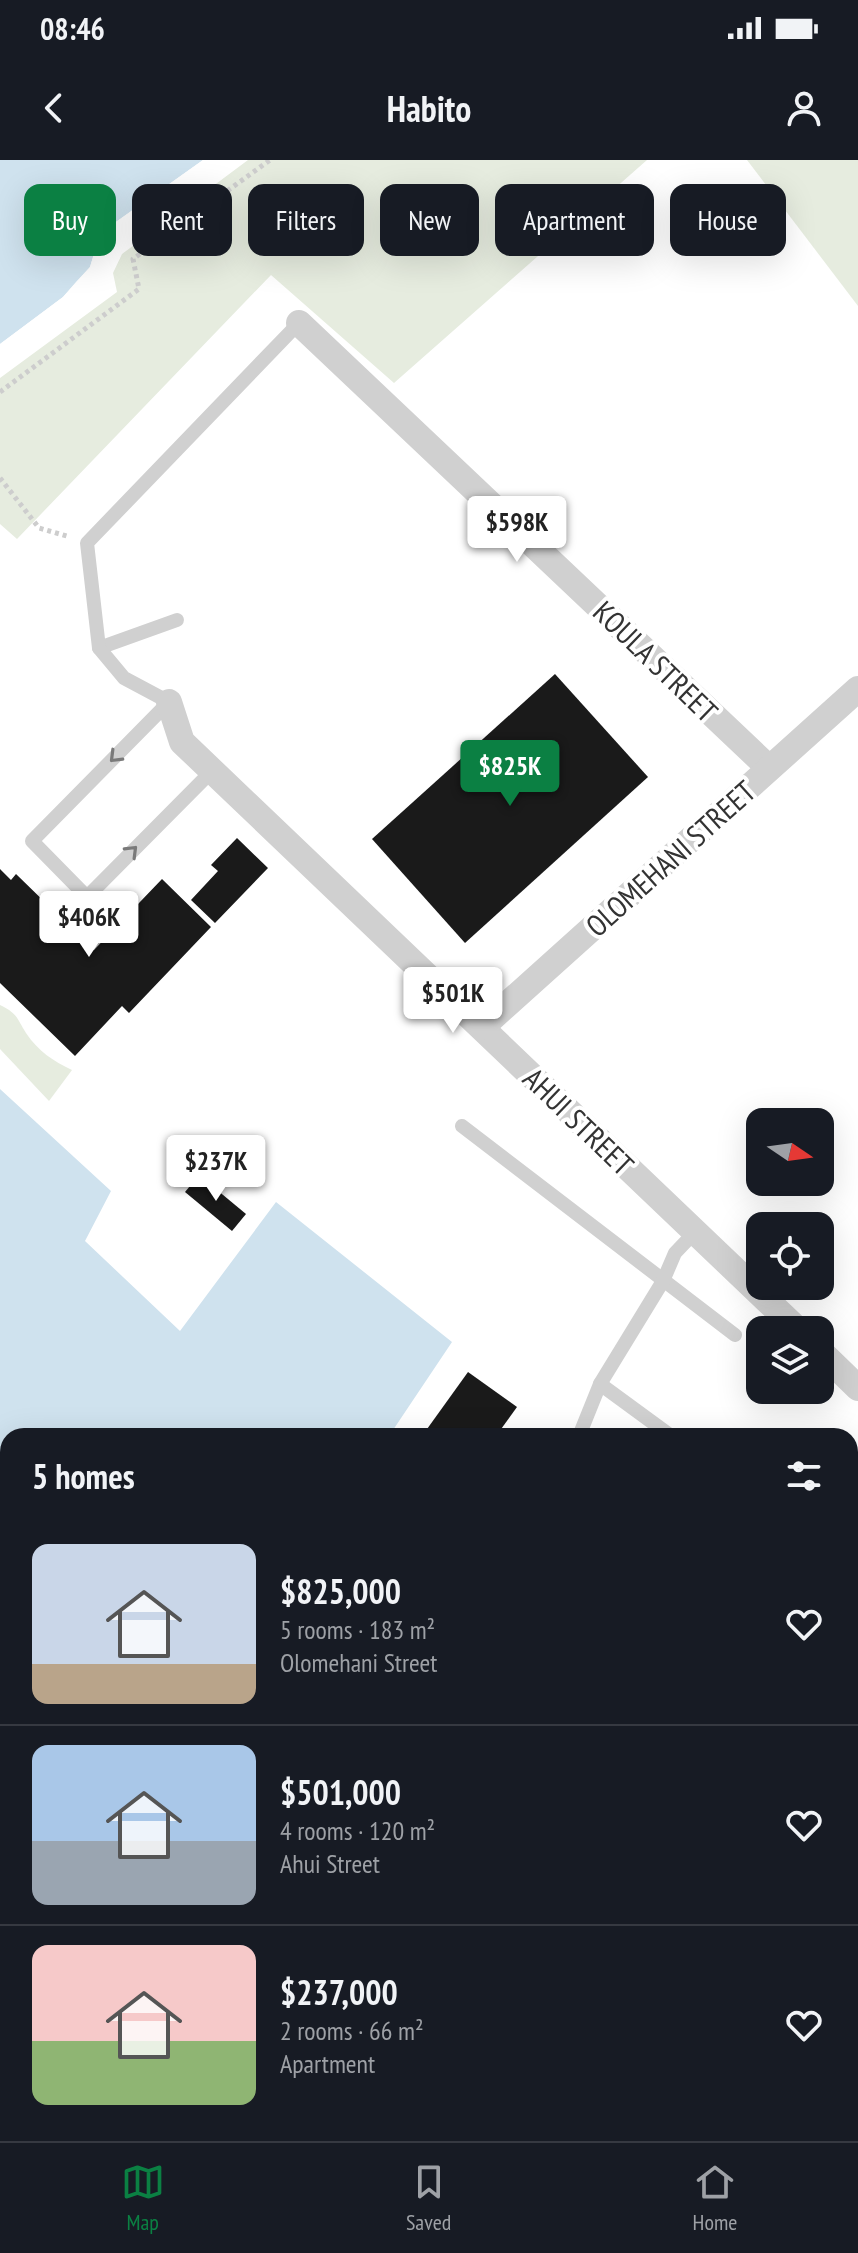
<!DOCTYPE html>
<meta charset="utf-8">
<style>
:root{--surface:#171b24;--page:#242831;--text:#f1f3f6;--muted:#9ea1a6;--line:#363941;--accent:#0b8043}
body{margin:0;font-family:"PT Sans Narrow",sans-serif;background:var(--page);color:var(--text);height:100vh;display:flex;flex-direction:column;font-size:30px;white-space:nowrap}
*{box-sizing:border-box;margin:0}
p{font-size:26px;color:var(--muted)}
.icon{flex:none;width:44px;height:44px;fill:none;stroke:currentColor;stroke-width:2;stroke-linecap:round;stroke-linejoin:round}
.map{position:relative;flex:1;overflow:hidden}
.details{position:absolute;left:0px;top:1268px;width:858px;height:714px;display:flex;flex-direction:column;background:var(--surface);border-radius:24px 24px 0 0;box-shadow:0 8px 32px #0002}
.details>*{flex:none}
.banner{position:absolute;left:24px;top:24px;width:810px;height:72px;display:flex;gap:16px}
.needle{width:52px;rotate:103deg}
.tools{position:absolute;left:746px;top:948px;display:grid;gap:16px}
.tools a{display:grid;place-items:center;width:88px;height:88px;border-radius:16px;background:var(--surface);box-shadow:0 8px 32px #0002;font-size:40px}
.price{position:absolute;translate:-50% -68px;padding:0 18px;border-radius:8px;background:#fff;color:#222;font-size:26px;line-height:52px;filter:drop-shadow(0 2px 4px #0008)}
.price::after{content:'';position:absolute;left:50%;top:48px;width:24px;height:18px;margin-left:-12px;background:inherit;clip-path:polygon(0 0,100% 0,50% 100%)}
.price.selected{background:var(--accent);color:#fff}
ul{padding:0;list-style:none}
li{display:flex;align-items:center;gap:24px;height:200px;padding:0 32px}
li+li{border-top:2px solid var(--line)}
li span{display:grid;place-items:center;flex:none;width:224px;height:160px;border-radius:16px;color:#555}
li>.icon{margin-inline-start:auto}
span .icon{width:96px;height:96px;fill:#fffc;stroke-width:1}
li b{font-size:34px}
h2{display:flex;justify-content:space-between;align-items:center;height:96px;padding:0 32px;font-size:34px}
.pill{padding:0 28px;border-radius:16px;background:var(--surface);box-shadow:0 8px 32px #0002;font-size:28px;line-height:72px}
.pill.selected{background:var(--accent);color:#fff}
.status{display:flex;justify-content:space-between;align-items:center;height:56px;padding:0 40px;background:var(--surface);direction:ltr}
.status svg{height:22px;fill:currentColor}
header{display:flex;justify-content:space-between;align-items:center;height:104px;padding:0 32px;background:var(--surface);font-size:36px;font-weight:700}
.dock{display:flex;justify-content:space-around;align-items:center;height:112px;border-top:2px solid var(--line);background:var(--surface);font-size:22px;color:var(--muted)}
.dock a{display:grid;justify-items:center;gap:4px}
.dock .selected{color:var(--accent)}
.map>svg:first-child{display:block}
</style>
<div class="status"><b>08:46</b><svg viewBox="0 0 49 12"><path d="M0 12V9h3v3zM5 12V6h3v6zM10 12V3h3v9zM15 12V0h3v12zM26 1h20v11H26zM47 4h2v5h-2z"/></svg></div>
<header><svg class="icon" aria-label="back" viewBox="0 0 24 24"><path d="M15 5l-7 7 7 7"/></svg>Habito<svg class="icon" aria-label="person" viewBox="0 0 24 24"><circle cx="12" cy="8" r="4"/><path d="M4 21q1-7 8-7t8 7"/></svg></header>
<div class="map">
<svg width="858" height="1981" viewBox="0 0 858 1981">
<rect width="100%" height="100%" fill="#fff"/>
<g fill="#e6ecdf">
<polygon points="248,0 647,0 394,223 271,115 17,379 0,364 0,218 117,132 113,113 122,94"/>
<polygon points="747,0 858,0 858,146"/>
<path d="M0,845C18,854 16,857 26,873C38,891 53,901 72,910L49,941L0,889Z"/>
</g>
<g fill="#cfe2ee">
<polygon points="0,0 203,0 106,69 96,87 90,107 63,137 0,184"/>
<polygon points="0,929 111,1031 85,1081 180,1171 276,1042 452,1182 389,1276 8,1276 8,1704 0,1694"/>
<polygon points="850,1509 858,1515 858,1595 850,1607"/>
<polygon points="181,1974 777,1974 781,1981 182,1981"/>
</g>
<polygon fill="#fff" points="203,0 207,0 109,72 100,89 93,110 66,140 0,188 0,184 63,137 76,122 90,107 96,87 106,69"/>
<g fill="#1a1a1a">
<polygon points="555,514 648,617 465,783 372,679"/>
<polygon points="237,678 268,708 215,763 191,740 218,711 211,705"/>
<polygon points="0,709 11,720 16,714 94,790 162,719 211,767 129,853 122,846 75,896 0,823"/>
<polygon points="199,1015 246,1054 232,1071 185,1032"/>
<polygon points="468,1212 517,1247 496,1276 422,1276"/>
<polygon points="8,1963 8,1974 134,1974 128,1981 0,1981 0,1971"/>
</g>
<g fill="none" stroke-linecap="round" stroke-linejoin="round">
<g stroke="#cdcdcd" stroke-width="5" stroke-dasharray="4 4" stroke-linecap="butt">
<polyline points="0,232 139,129 133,99 270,0"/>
<polyline points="0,318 39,368 70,377"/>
</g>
<g stroke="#d0d0d0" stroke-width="14">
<polyline points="99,488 177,460"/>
<polyline points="212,611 87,737 32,681 169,542 124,518 99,488 87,383 299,163"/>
<polyline points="462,966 735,1175"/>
<polyline points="600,1224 671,1276"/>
<polyline points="579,1276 600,1224 663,1121 675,1093 695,1072"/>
<polyline points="850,1697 858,1687"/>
<polyline points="850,1964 858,1976"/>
</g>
<g stroke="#d0d0d0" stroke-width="26">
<polyline points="299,163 769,608"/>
<polyline points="169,542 182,582 798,1170"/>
<polyline points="482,867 858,529"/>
<polyline points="820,1191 858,1228"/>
</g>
</g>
<defs><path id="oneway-chevron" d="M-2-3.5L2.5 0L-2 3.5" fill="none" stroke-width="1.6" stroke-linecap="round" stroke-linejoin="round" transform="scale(2)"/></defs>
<g stroke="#7a7a7a">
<use href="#oneway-chevron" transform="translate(115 597) rotate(135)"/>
<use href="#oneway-chevron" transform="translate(132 691) rotate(-45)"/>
</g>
<g text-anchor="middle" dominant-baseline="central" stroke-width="8" stroke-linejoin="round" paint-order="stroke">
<g font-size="30" fill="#333" stroke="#fff">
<text transform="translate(656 501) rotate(44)">KOULA STREET</text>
<text transform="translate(670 698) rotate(-42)">OLOMEHANI STREET</text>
<text transform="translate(579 961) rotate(44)">AHUI STREET</text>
</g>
</g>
</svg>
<div class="tools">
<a><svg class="needle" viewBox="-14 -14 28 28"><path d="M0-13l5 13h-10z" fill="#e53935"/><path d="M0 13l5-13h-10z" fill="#9ea1a6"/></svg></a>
<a><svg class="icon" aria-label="locate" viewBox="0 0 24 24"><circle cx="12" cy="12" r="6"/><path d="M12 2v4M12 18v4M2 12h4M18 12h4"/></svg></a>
<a><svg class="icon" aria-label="layers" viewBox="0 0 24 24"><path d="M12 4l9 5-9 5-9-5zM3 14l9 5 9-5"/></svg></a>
</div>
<b class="price" style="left:517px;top:404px">$598K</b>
<b class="price selected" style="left:510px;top:648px">$825K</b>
<b class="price" style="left:89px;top:799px">$406K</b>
<b class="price" style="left:453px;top:875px">$501K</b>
<b class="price" style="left:216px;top:1043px">$237K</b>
<div class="banner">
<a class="pill selected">Buy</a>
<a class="pill">Rent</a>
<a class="pill">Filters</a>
<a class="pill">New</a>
<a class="pill">Apartment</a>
<a class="pill">House</a>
</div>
<section class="details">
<h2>5 homes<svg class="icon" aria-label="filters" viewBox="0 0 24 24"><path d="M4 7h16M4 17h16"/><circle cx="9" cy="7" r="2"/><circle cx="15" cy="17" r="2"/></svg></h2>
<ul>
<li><span style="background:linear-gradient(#c9d6e8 75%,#b9a48a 0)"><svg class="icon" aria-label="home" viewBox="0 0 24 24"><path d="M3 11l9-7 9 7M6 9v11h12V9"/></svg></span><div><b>$825,000</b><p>5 rooms · 183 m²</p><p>Olomehani Street</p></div><svg class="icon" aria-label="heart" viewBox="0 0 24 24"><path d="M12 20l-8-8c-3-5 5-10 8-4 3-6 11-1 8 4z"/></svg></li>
<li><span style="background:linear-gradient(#a9c7e8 60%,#9aa5b1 0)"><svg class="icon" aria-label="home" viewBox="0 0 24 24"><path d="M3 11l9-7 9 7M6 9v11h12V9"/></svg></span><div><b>$501,000</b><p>4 rooms · 120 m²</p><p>Ahui Street</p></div><svg class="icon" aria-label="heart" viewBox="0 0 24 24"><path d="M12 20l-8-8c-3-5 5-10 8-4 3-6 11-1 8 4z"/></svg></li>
<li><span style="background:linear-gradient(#f6c9c9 60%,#8fb573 0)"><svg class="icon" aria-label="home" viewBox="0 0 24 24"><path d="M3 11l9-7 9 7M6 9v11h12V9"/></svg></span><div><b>$237,000</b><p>2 rooms · 66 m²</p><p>Apartment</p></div><svg class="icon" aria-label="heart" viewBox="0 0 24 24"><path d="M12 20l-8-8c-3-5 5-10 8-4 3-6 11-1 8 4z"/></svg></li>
</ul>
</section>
</div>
<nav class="dock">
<a class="selected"><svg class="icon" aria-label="map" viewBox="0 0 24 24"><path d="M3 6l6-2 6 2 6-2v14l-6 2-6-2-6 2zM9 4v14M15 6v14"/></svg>Map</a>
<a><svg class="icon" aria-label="saved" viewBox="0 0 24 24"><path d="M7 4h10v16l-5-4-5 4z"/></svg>Saved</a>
<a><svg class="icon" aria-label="home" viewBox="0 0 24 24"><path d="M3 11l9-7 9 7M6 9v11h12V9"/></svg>Home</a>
</nav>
